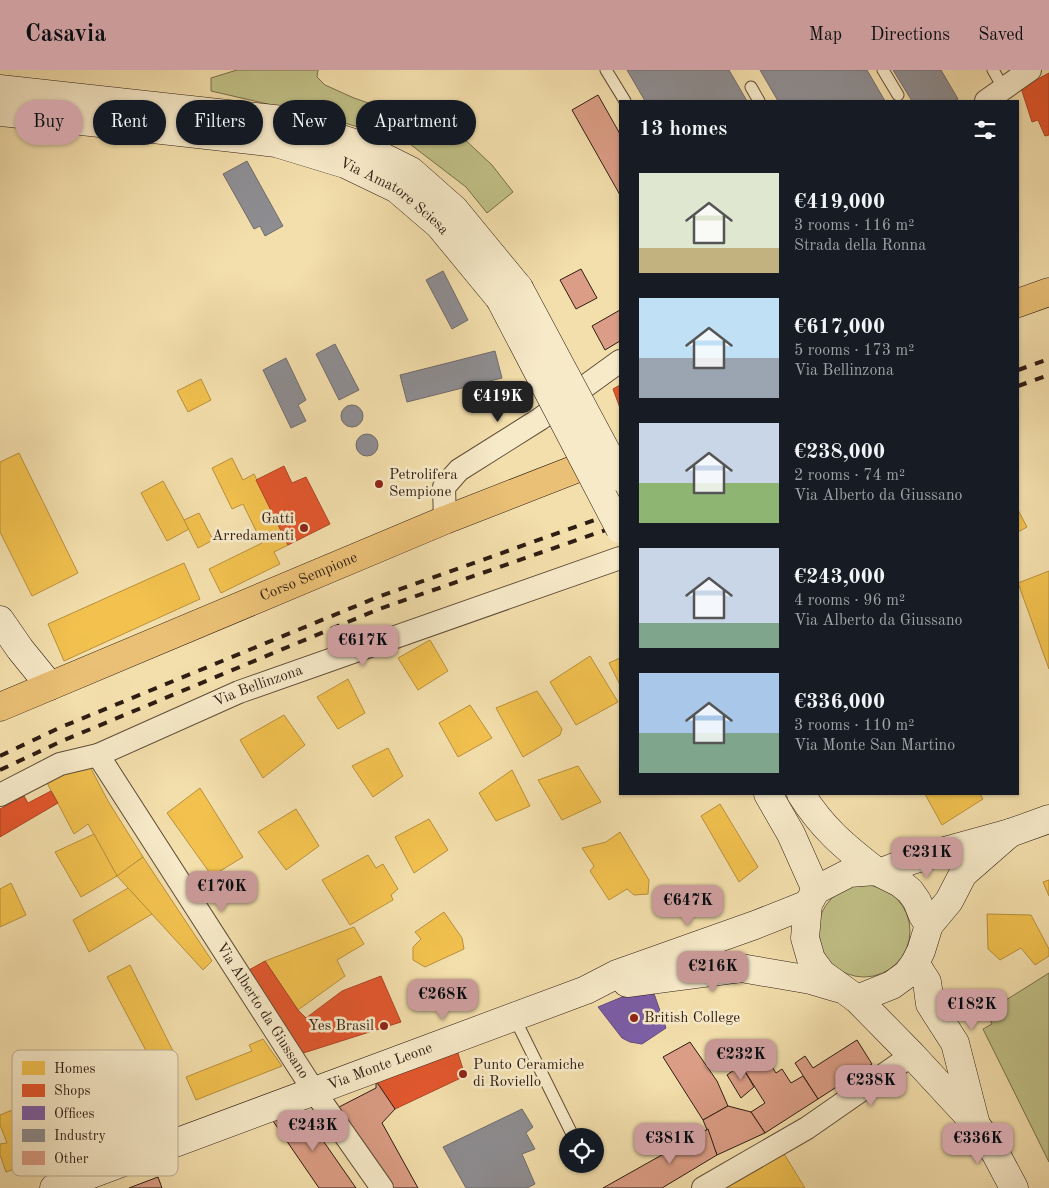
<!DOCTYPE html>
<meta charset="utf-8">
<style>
:root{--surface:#171b24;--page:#20242c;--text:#f1f3f6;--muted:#9ea1a6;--accent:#c59692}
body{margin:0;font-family:"Old Standard TT",serif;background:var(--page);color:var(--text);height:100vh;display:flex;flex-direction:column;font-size:19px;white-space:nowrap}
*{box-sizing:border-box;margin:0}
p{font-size:16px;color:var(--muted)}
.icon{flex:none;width:28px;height:28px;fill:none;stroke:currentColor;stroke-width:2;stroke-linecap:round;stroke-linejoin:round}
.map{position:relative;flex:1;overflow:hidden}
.details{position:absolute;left:619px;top:30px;width:400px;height:695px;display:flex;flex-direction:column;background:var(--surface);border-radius:0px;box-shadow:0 1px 4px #0004}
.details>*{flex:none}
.banner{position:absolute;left:15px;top:30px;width:475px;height:45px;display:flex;gap:10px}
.tools{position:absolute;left:559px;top:1058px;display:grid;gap:10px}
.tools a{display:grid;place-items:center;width:45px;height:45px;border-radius:50%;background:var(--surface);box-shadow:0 1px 4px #0004;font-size:25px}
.price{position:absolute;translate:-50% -42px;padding:0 11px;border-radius:10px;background:var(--accent);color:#111;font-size:16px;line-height:32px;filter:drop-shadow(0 1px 2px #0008)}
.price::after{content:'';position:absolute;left:50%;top:30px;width:15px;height:11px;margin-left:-8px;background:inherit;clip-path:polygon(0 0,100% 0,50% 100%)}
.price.active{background:#222;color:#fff}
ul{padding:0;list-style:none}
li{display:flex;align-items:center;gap:15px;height:125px;padding:0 20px}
li span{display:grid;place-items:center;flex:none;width:140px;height:100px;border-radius:0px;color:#555}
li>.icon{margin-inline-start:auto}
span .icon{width:60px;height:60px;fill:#fffc;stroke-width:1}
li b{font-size:21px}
h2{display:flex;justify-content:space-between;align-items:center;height:60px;padding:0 20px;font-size:21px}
.tag{padding:0 18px;border-radius:22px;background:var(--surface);box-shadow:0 1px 4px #0004;font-size:18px;line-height:45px}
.tag.active{background:var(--accent);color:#111}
header{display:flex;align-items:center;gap:30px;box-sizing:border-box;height:70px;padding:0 25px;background:var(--accent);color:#111}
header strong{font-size:24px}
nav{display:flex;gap:28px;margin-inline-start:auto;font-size:18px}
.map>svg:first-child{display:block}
</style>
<header>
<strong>Casavia</strong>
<nav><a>Map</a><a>Directions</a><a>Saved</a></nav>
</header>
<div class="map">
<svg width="1049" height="1118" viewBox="0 0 1049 1118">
<rect width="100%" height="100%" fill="#f3dfac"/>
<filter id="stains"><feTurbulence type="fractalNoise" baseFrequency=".004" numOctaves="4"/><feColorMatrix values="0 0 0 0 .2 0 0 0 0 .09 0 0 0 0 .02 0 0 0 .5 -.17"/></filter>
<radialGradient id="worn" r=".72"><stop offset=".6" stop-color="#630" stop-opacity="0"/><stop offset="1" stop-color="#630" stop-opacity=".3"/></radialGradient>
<g fill="#c0c086" stroke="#786e4c">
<polygon points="237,0 318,0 317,7 325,15 354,28 460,65 492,95 513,122 487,143 466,117 406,71 324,47 211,21 211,8"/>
<circle cx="864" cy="861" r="46"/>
<polygon points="1049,903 1049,1092 983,959 992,954 987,942"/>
</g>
<g fill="#f2c14e" stroke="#b8903c">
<polygon points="201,309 211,330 188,342 177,321"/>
<polygon points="19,383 78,503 32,526 0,462 0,392"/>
<polygon points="232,388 243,410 254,404 288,475 274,482 280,494 221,523 209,499 262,473 243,434 232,439 212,398"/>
<polygon points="163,411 189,459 167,471 141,423"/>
<polygon points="1018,440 1027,457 1018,462"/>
<polygon points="199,443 213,470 198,478 184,450"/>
<polygon points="184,493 200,529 64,591 48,554"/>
<polygon points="1049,501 1049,599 1018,513"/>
<polygon points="430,570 448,601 418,620 398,588"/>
<polygon points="590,586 618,632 576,655 550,612"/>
<polygon points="620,588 620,615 609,593"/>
<polygon points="348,609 365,643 338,659 317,627"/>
<polygon points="537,621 562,659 560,665 523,687 496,638"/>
<polygon points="470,635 492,668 458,687 439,653"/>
<polygon points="284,645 305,675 263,708 240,670"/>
<polygon points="388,678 403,706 373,727 352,696"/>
<polygon points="87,691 108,731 143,787 117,806 88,754 74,764 45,709"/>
<polygon points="578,696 601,732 562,750 538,710"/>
<polygon points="512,700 530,736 496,751 479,723"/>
<polygon points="200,718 243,787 212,806 167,743"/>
<polygon points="925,724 980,724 983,729 942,755"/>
<polygon points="720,734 758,797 739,812 701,746"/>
<polygon points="296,739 319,776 286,800 258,762"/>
<polygon points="429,749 448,780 414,803 395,767"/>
<polygon points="620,762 649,810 648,824 634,825 627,819 609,830 590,801 594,796 582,778 606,772"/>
<polygon points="94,764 117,806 81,827 55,782"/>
<polygon points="368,785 376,798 383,794 398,819 391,825 393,830 350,855 322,810"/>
<polygon points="143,787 212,891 203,900 117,806"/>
<polygon points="1049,810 1049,826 1043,812"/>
<polygon points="11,813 26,845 0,857 0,819"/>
<polygon points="128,818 152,844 89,882 73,850"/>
<polygon points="444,842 462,868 464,879 425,897 413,890 413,877 421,869 415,862"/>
<polygon points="987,844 1031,845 1049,879 1049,886 1035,895 1021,878 1000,890 988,879"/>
<polygon points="354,857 364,874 337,890 345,906 298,940 265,891"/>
<polygon points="130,895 173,981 152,992 107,907"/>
<polygon points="263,969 282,996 196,1030 186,1007 252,981 249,975"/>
<polygon points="20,1037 31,1063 60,1052 69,1080 6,1102 0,1085 0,1074 7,1073 0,1055 0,1045"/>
<polygon points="778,1074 805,1118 703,1118"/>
</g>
<g fill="#e4572e" stroke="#ae4526">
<polygon points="1049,3 1049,65 1045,66 1038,50 1032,52 1021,18"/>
<polygon points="620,315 620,338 613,319"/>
<polygon points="284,396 292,413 306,407 330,454 288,475 256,410"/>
<polygon points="51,721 58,733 0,767 0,739 24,726 28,733"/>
<polygon points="265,891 298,940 306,948 342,921 381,906 401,952 294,986 240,905"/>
<polygon points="457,980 465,1006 395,1039 376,1011"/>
</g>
<polygon fill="#7b5ea7" stroke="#644a7b" points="651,915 666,958 642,974 630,972 622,968 598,937"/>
<g fill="#8d8d92" stroke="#716b6c">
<polygon points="627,0 729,0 747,31 645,31"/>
<polygon points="760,0 867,0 885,31 778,31"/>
<polygon points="893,0 941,0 958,29 954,31 912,31"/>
<polygon points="247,91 283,156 265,166 260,156 254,159 223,104"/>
<polygon points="443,201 468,250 452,259 426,210"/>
<polygon points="335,274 359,320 339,330 316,284"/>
<polygon points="495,281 502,308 407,332 400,305"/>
<polygon points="286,288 306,330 298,335 306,351 291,358 263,300"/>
<circle cx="352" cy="346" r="11"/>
<circle cx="367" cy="375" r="11"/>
<polygon points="522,1039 533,1057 526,1063 535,1079 522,1084 535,1114 527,1118 466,1118 443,1077"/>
</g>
<g fill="#db9d85" stroke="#2f1c13">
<polygon points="598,25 620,64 620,125 572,40"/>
<polygon points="581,199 597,228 576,239 560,210"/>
<polygon points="620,240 620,271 605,280 592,256"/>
<polygon points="857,970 872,994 818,1029 795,993 805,986 813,998"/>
<polygon points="690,972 717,1011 728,1036 703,1050 663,987"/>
<polygon points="762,981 776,1003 782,999 791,1013 803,1006 818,1029 765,1063 751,1042 765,1033 741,995"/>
<polygon points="741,995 754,1017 741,1028 727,1005"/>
<polygon points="376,1011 395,1039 382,1053 418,1118 387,1118 371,1096 339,1037 376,1018"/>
<polygon points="728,1036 751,1042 765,1063 717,1085 703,1050"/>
<polygon points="301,1039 356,1118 319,1118 273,1051"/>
<polygon points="708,1059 717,1085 662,1118 603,1118"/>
<polygon points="158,1107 162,1118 129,1118"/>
</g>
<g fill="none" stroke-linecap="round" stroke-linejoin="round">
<defs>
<g id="lane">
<polyline points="606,0 625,31"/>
<polyline points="883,0 898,25"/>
<polyline points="993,0 1004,19"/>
<polyline points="751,17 759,31"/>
<polyline points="514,947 573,1066"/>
</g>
<g id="street">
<polyline points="986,31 1030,0"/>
<polyline points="445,450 444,417 459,400 540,349 620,291"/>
<path id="s1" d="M98,685L314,1021L382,1118"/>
<path id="s2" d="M0,725L60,694L98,685L239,622L620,488"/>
<polyline points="703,1118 807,1058 912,985"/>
</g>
<g id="secondary">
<polyline points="0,19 283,50 357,74 411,101 454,139 519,218"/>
<path id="s3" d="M0,42L276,73L345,94L397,119L439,155L500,229"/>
<polyline points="0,550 20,579 50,616"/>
<polyline points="768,724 791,764 816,820"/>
<path d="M801,724C822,758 845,777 876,801"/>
<polyline points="882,802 912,790 1010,763 1049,749"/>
<polyline points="929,855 923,846 917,831 910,821 900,813 876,801 849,803 816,820 808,834 805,868 811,889 822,904 857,929 912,985 975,1053 996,1084 1014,1118"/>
<polyline points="915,893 927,912 930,934 955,973 975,1051"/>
<polyline points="627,913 741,898 811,910 838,918"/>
<polyline points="857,929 892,915 907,904 915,893 921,881 929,855 949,831 963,804 1010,763"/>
<path id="s4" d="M54,1118L586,920L617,904L755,855L808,834"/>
</g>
<g id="primary">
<polyline points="1018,233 1049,222"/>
<path id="s5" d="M0,637L445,450L609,386"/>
</g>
</defs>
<use href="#lane" stroke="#604d39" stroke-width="13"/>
<use href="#street" stroke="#604d39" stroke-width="24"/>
<use href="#secondary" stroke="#2f1c13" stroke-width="29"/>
<use href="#primary" stroke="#2f1c13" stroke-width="29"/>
<use href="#lane" stroke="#f7eac9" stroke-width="11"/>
<use href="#street" stroke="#f7eac9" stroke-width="22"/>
<use href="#secondary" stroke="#f7eac9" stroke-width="28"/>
<use href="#primary" stroke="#eac076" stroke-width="28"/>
<g stroke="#2f1c13" stroke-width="4" stroke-dasharray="9 9" stroke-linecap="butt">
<polyline points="1018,300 1049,289"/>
<polyline points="1018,316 1049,305"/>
<polyline points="0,686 59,658 378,527 620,441"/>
<polyline points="0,700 62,671 379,539 620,455"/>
</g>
<defs>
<g id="secondary-bridge">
<polyline points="519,218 620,407"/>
<polyline points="500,229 620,459"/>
</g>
</defs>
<use href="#secondary-bridge" stroke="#2f1c13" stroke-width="29" stroke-linecap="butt"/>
<use href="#secondary-bridge" stroke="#f7eac9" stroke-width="28"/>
</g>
<g fill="#8f2418" stroke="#f7eac9" stroke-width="2">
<circle cx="379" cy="414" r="5"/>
<circle cx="304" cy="458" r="5"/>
<circle cx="634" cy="948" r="5"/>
<circle cx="384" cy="956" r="5"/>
<circle cx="463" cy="1004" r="5"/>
</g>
<g text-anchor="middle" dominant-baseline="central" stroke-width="5" stroke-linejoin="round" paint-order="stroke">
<g font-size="15" fill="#2f1c13" stroke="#f7eac9">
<text stroke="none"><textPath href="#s3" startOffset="409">Via Amatore Sciesa</textPath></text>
<text stroke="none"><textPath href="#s5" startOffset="335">Corso Sempione</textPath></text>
<text stroke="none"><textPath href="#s2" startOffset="281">Via Bellinzona</textPath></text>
<text stroke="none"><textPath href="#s1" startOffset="304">Via Alberto da Giussano</textPath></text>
<text stroke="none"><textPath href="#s4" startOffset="348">Via Monte Leone</textPath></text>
</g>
<g font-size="15" fill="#2f1c13" stroke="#f7eac9" text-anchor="start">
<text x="389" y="405">Petrolifera<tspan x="389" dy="17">Sempione</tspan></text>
<text x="294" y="449" text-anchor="end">Gatti<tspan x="294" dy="17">Arredamenti</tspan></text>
<text x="644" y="948">British College</text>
<text x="374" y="956" text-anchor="end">Yes Brasil</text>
<text x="473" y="995">Punto Ceramiche<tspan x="473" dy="17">di Roviello</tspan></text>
</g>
</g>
<rect x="12" y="980" width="166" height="126" rx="8" fill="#f7eac9" stroke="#bbac92" stroke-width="1"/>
<rect x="22" y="991" width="23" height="14" fill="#f2c14e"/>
<rect x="22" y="1014" width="23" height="13" fill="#e4572e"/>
<rect x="22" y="1036" width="23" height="14" fill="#7b5ea7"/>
<rect x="22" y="1059" width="23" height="13" fill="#8d8d92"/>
<rect x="22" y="1081" width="23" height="14" fill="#db9d85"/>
<g font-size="14" fill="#2f1c13">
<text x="54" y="1003">Homes</text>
<text x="54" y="1025">Shops</text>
<text x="54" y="1048">Offices</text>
<text x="54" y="1070">Industry</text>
<text x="54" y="1093">Other</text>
</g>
<rect width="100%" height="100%" filter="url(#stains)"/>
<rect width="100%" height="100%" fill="url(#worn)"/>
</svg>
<div class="tools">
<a><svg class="icon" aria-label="locate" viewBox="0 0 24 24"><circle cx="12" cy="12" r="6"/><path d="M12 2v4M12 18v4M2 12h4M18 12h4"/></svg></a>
</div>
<b class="price active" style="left:498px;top:353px">€419K</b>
<b class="price" style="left:363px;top:597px">€617K</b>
<b class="price" style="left:927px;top:809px">€231K</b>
<b class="price" style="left:222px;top:843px">€170K</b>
<b class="price" style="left:688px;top:857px">€647K</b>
<b class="price" style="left:713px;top:923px">€216K</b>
<b class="price" style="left:443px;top:951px">€268K</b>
<b class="price" style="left:972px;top:961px">€182K</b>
<b class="price" style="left:741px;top:1011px">€232K</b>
<b class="price" style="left:871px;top:1037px">€238K</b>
<b class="price" style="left:313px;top:1082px">€243K</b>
<b class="price" style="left:670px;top:1095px">€381K</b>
<b class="price" style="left:978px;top:1095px">€336K</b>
<div class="banner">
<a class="tag active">Buy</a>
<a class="tag">Rent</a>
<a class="tag">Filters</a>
<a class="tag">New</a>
<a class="tag">Apartment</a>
</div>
<section class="details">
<h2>13 homes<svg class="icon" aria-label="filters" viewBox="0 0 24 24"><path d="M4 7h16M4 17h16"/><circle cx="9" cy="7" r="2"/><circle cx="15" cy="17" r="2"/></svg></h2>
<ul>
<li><span style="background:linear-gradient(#dfe7d0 75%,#c2b280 0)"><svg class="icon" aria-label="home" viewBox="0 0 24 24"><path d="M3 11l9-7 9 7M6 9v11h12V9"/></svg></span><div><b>€419,000</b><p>3 rooms · 116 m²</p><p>Strada della Ronna</p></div></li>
<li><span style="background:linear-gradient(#bfe0f5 60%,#9aa5b1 0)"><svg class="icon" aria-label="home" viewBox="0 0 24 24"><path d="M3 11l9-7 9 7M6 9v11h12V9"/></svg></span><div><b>€617,000</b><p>5 rooms · 173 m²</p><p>Via Bellinzona</p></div></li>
<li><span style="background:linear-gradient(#c9d6e8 60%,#8fb573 0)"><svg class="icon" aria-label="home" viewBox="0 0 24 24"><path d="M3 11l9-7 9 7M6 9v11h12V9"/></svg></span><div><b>€238,000</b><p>2 rooms · 74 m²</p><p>Via Alberto da Giussano</p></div></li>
<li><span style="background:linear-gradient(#c9d6e8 75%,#7fa58c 0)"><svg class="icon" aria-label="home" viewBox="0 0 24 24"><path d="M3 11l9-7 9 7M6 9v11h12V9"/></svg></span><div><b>€243,000</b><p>4 rooms · 96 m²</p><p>Via Alberto da Giussano</p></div></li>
<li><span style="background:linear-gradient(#a9c7e8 60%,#7fa58c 0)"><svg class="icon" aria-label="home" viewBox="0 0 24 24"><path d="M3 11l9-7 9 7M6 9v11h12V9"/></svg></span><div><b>€336,000</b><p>3 rooms · 110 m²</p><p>Via Monte San Martino</p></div></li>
</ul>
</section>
</div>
